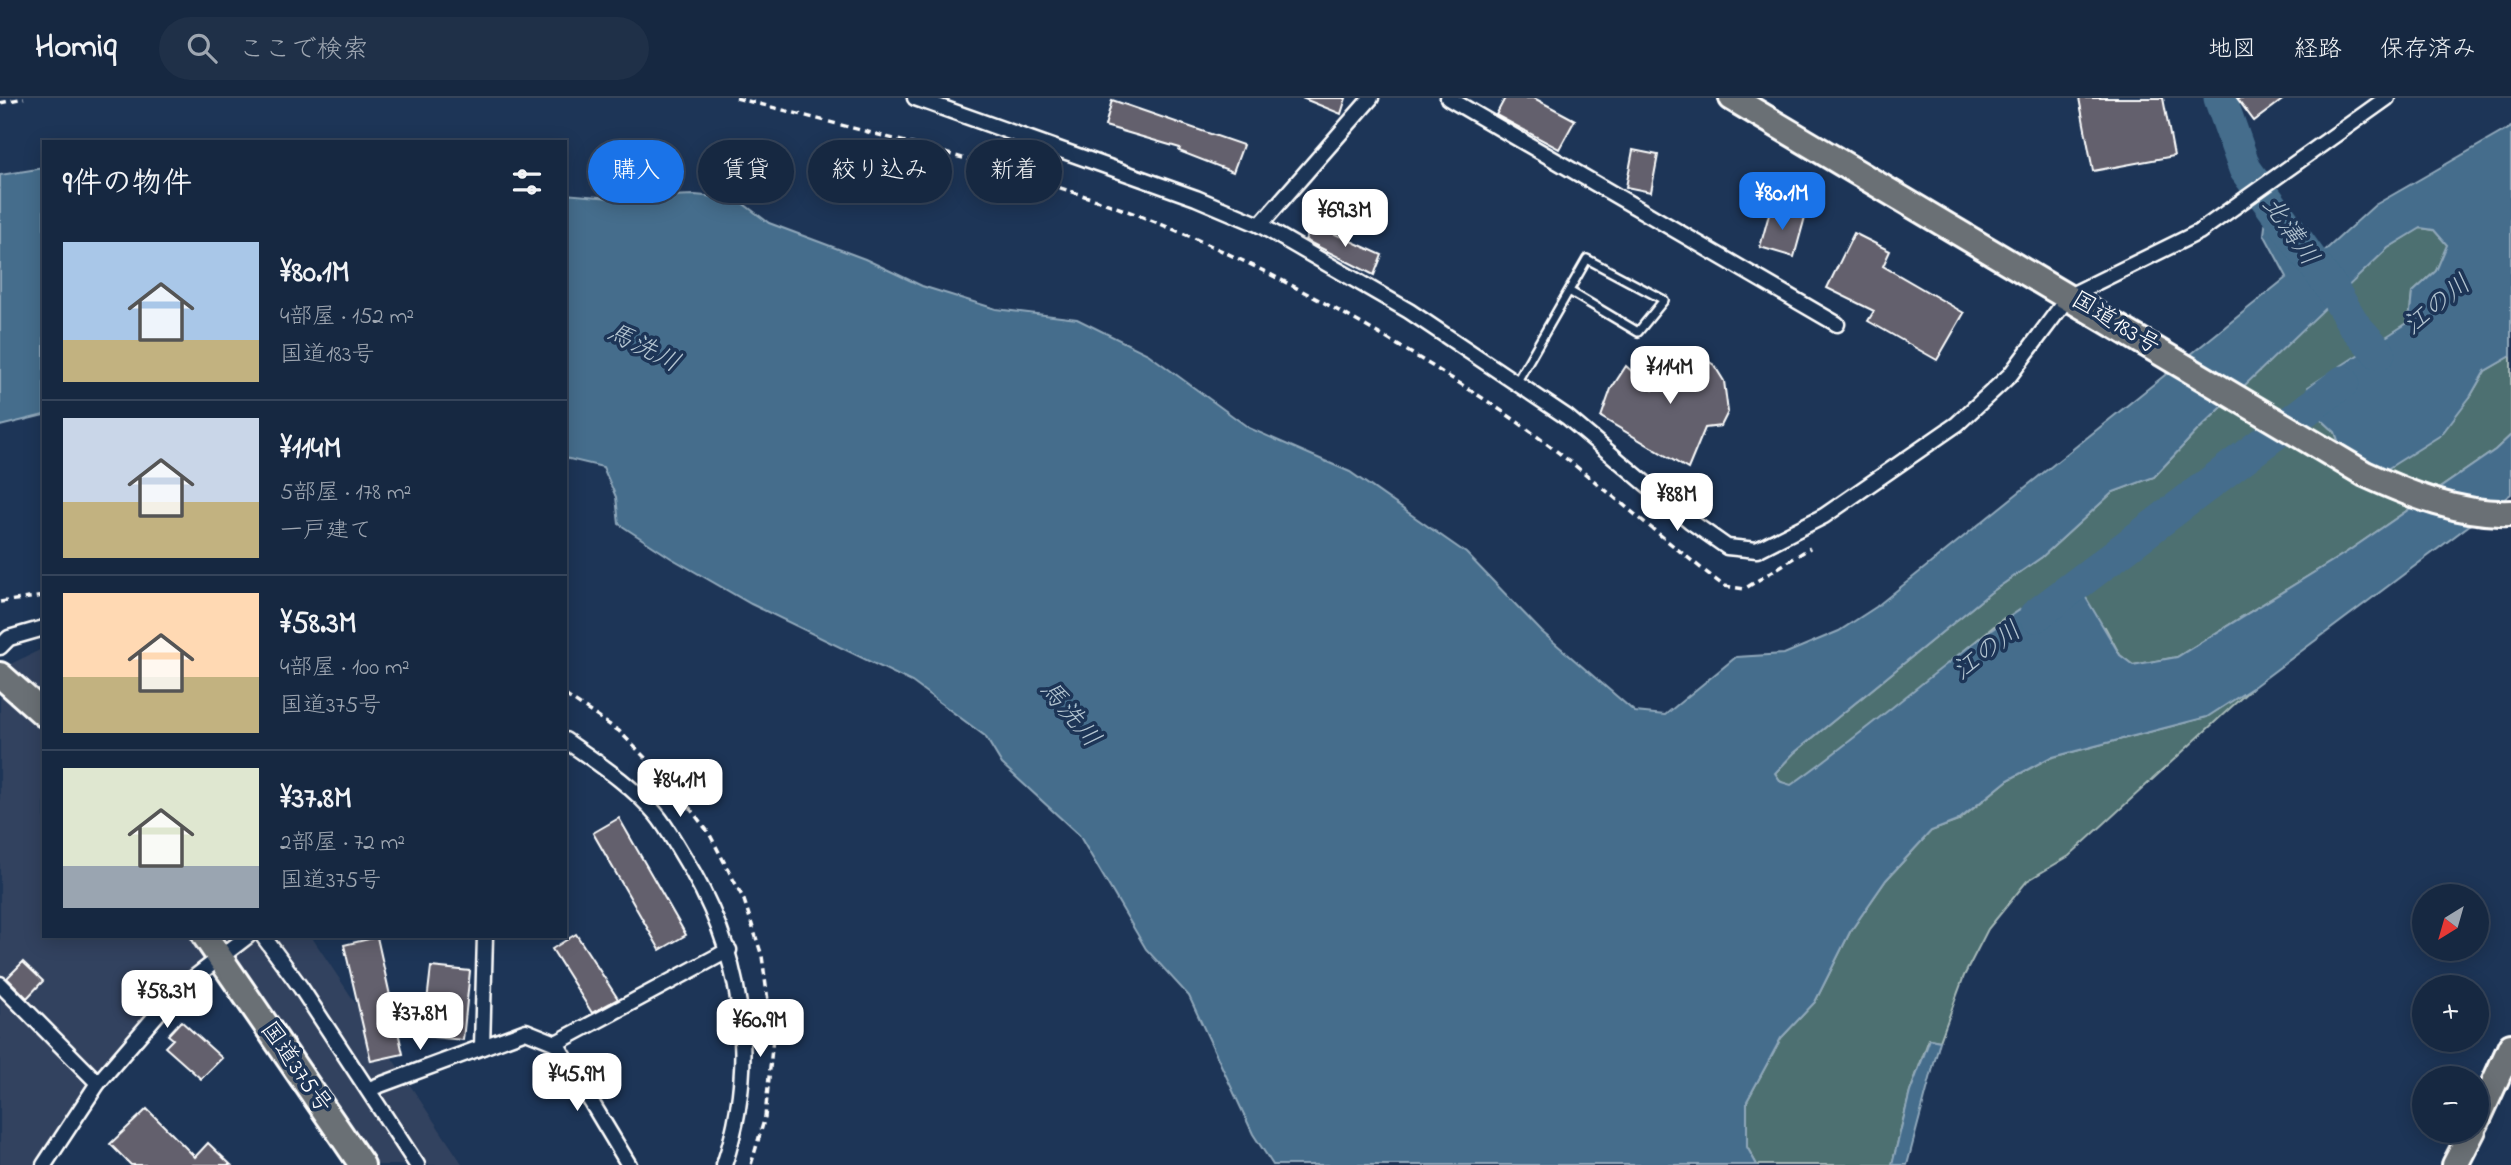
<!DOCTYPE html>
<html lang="ja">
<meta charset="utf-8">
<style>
:root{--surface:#162841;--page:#1f3048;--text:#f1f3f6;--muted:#9ea6b1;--line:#35445a;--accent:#1a73e8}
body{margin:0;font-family:"Indie Flower","Klee One",sans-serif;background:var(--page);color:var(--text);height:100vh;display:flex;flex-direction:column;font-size:26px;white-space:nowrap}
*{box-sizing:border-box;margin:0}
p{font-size:23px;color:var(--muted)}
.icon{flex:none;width:38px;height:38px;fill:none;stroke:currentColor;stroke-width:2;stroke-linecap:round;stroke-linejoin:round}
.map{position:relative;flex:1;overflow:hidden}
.side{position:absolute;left:42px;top:42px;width:525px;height:798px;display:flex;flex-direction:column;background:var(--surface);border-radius:0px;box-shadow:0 4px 18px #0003,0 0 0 2px var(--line)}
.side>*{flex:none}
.banner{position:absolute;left:588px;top:42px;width:665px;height:63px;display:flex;gap:14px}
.needle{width:46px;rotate:217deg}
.tools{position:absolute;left:2412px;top:786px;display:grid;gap:14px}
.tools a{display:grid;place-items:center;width:77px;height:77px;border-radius:50%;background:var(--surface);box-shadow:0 4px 18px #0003,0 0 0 2px var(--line);font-size:35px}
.price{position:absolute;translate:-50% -60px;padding:0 16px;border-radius:14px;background:#fff;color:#222;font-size:23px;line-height:46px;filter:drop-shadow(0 2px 4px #0008)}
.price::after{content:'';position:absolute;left:50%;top:42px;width:21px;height:16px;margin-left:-10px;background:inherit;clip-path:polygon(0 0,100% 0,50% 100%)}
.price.on{background:var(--accent);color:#fff}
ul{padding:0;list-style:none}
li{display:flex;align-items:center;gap:21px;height:175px;padding:0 21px}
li+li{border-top:2px solid var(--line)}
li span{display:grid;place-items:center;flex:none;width:196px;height:140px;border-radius:0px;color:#555}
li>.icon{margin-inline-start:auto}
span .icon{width:84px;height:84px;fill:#fffc;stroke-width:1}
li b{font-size:30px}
h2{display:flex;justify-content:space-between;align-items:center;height:84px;padding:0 21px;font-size:30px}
.chip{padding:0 24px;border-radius:32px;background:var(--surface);box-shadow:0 4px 18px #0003,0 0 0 2px var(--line);font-size:24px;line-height:63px}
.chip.on{background:var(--accent);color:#fff}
header{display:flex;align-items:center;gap:42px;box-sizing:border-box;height:98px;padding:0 35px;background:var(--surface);border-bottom:2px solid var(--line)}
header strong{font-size:33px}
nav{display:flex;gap:38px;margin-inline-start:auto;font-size:24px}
.search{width:490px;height:63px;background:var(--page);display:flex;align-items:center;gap:18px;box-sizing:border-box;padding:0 24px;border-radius:38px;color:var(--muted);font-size:26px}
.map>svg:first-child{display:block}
</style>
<header>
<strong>Homiq</strong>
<div class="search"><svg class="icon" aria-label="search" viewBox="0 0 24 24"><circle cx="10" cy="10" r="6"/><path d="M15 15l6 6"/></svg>ここで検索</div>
<nav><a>地図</a><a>経路</a><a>保存済み</a></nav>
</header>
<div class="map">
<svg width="2511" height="1067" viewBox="0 0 2511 1067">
<rect width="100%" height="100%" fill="#1d3557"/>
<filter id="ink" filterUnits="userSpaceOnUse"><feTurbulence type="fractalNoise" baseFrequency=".0143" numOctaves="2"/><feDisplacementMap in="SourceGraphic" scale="14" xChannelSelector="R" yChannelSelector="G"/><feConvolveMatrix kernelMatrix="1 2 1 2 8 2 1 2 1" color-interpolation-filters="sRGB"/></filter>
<g filter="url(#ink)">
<polygon fill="#32425e" points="44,550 44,838 311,838 463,1067 360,1067 218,860 139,941 54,1067 0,1067 0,571"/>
<g fill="#4d7071" stroke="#a6b8b8" stroke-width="2">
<polygon points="2420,130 2434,132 2448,147 2436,173 2412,195 2409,224 2361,257 2307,308 2335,334 2346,364 2470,299 2485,273 2511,258 2511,337 2495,352 2347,454 2177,559 2133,567 2120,557 2105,529 2004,520 1848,647 1791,688 1781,684 1775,675 1794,655 1990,495 2042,459 2113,394 2154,379 2196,334 2348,187 2388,150"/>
<polygon points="2252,590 2069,758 2027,783 1988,831 1964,878 1940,943 1929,941 1910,994 1892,1067 1757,1067 1747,1049 1747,1003 1781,940 1815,904 1850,834 1886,782 1931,733 1958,723 2008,682 2049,660 2206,619"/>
</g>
<g fill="#446d8c" stroke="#8fa7ba" stroke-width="2">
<path d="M2511,29V258L2485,273L2470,299L2441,337L2387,371L2346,364L2335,334L2307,308L2308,289L2409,224L2412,195L2436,173L2447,147L2434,132L2421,130L2388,150L2196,334L2154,379L2113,394L2042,459L1990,495L1794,655L1775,675L1781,684L1791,687C1882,623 1963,545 2058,487L2085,498L2120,557L2133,567L2177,559L2347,454L2495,352L2511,337V396L2252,590L2207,619L2049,660L2008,682L1957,723L1931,733L1886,782L1850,834L1815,904L1781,940L1747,1003V1049L1757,1067H1273L1253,1036L1189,898L1146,851L1079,737L1002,666L985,638L912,584L751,506L671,460L619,426L616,399L603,369L565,360V96L611,100L695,97L737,101L769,125L865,161L922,188L996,211L1077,221L1148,256L1249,330L1350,374L1466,455L1542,534L1635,614L1665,617L1736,559L1784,556L1839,533L1876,509L2287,179L2264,136L2266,121L2280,113L2290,120L2320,157L2375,107Z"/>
<polygon points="44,70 44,317 0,328 0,77"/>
<polygon points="1930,941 1940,943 1907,1067 1892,1067 1910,994"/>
</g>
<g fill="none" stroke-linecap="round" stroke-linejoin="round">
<g stroke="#446d8c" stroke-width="33">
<polyline points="2220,0 2245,71 2333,192 2354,227 2379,255"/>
<polyline points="2035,518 2343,284"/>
</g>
</g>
<g fill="#63616d" stroke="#fff" stroke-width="2">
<polygon points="1302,0 1346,0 1341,16"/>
<polygon points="1505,0 1534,0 1575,22 1559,51 1496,17"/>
<polygon points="2079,0 2163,0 2174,58 2093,73"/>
<polygon points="2237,0 2285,0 2254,23"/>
<polygon points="1112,2 1243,47 1233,74 1179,53 1180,50 1105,28"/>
<polygon points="1633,52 1658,57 1651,94 1626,89"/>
<polygon points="1771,109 1805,119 1794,159 1760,149"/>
<polygon points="1313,126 1382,157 1374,177 1305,142"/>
<polygon points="1854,135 1890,153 1883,168 1964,215 1937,262 1868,223 1874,213 1827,190"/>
<polygon points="1681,252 1700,258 1714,267 1724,283 1728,314 1721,328 1705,330 1688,371 1601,319 1611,291 1626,268 1653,292 1669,268 1664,254"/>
<polygon points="619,720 686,837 660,852 593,735"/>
<polygon points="576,836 618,901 592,915 552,851"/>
<polygon points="377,839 403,956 371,963 344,847"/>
<polygon points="23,864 43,883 27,900 7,880"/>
<polygon points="431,869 470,873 463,942 423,938"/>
<polygon points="181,923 222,960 201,981 165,949 173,941 168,937"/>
<polygon points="147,1011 195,1059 208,1045 231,1067 131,1067 110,1046"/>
</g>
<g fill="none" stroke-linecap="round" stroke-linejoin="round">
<defs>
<polyline id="service" points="1516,285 1587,161 1664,202 1638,234 1569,193"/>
<g id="minor">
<polyline points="915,0 1196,100 1260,127 1409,213 1567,319 1690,423 1727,449 1757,452 1824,418 1957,326 2010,277 2069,198 2199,134 2387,0"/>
<polyline points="1448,0 1837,226"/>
<polyline points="1260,127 1371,0"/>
<polyline points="0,549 9,540 44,530"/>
<path d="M565,642C596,664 632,687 656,716C666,728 674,743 682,756C742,852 760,958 724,1067"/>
<polyline points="263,838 301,890 417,1067"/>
<polyline points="0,886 98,985"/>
<polyline points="556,945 729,852"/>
<polyline points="482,949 485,838"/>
<polyline points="369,991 526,933 556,945 629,1067"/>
<polyline points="44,1067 98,985 178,892 248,838"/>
</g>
<g id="trunk">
<path d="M1732,0L2365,376C2411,397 2460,417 2511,415"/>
<polyline points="0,577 44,616"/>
<polyline points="205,838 362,1067"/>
<polyline points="2476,1025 2511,948"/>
<polyline points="2455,1067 2473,1032"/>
</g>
</defs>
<use href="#service" stroke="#fff" stroke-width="12"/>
<use href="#minor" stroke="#fff" stroke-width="19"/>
<use href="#trunk" stroke="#fff" stroke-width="30"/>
<g stroke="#fff" stroke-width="3.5" stroke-dasharray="7 5" stroke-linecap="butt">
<path d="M736,0C865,33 994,65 1119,110C1245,156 1368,226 1481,299C1567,355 1643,426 1724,488L1744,491L1810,450"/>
<polyline points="0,5 24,0"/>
<polyline points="0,504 44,498"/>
<polyline points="565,597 619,633 671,686 709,735 744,802 762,858 773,940 765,1019 751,1067"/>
</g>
<use href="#service" stroke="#1d3557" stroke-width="7"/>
<use href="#minor" stroke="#1d3557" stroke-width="14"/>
<use href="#trunk" stroke="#6a7074" stroke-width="24"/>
</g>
</g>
<g text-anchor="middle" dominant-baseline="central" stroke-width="7" stroke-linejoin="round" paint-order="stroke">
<g font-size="24" fill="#fff" stroke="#1d3557">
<text transform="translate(2115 226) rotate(31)">国道183号</text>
<text transform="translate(295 970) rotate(55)">国道375号</text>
</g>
<g font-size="26" font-style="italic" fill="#b4c5d1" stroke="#1d3557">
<text transform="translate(2289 134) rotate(55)">北溝川</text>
<text transform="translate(2438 208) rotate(-39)">江の川</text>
<text transform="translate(643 251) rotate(27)">馬洗川</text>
<text transform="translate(1988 554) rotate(-37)">江の川</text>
<text transform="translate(1069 617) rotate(50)">馬洗川</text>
</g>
</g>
</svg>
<div class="tools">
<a><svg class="needle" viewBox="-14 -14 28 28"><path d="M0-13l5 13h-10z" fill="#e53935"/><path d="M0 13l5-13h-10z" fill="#9ea6b1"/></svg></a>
<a>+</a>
<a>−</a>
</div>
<b class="price on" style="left:1782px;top:134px">¥80.1M</b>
<b class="price" style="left:1345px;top:151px">¥69.3M</b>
<b class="price" style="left:1670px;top:308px">¥114M</b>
<b class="price" style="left:1677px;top:435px">¥88M</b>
<b class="price" style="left:680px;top:721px">¥84.1M</b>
<b class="price" style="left:167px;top:932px">¥58.3M</b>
<b class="price" style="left:420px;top:954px">¥37.8M</b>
<b class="price" style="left:760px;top:961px">¥60.9M</b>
<b class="price" style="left:577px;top:1015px">¥45.9M</b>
<div class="banner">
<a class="chip on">購入</a>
<a class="chip">賃貸</a>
<a class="chip">絞り込み</a>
<a class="chip">新着</a>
</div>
<section class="side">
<h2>9件の物件<svg class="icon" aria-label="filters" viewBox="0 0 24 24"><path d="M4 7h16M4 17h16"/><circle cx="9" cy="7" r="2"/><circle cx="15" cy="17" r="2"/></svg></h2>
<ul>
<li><span style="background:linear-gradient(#a9c7e8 70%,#c2b280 0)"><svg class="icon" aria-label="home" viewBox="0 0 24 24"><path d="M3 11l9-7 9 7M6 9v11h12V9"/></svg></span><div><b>¥80.1M</b><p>4部屋 · 152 m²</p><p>国道183号</p></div></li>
<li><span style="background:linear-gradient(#c9d6e8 60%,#c2b280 0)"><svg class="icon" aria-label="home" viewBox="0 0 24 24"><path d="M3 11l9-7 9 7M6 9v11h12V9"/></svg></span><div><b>¥114M</b><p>5部屋 · 178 m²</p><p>一戸建て</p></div></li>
<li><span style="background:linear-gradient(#ffd9b3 60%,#c2b280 0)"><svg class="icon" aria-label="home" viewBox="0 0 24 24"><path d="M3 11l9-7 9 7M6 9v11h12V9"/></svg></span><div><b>¥58.3M</b><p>4部屋 · 100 m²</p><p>国道375号</p></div></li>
<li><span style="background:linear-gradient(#dfe7d0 70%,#9aa5b1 0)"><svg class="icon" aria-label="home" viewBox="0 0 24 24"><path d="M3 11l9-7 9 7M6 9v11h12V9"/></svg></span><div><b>¥37.8M</b><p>2部屋 · 72 m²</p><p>国道375号</p></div></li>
</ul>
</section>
</div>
